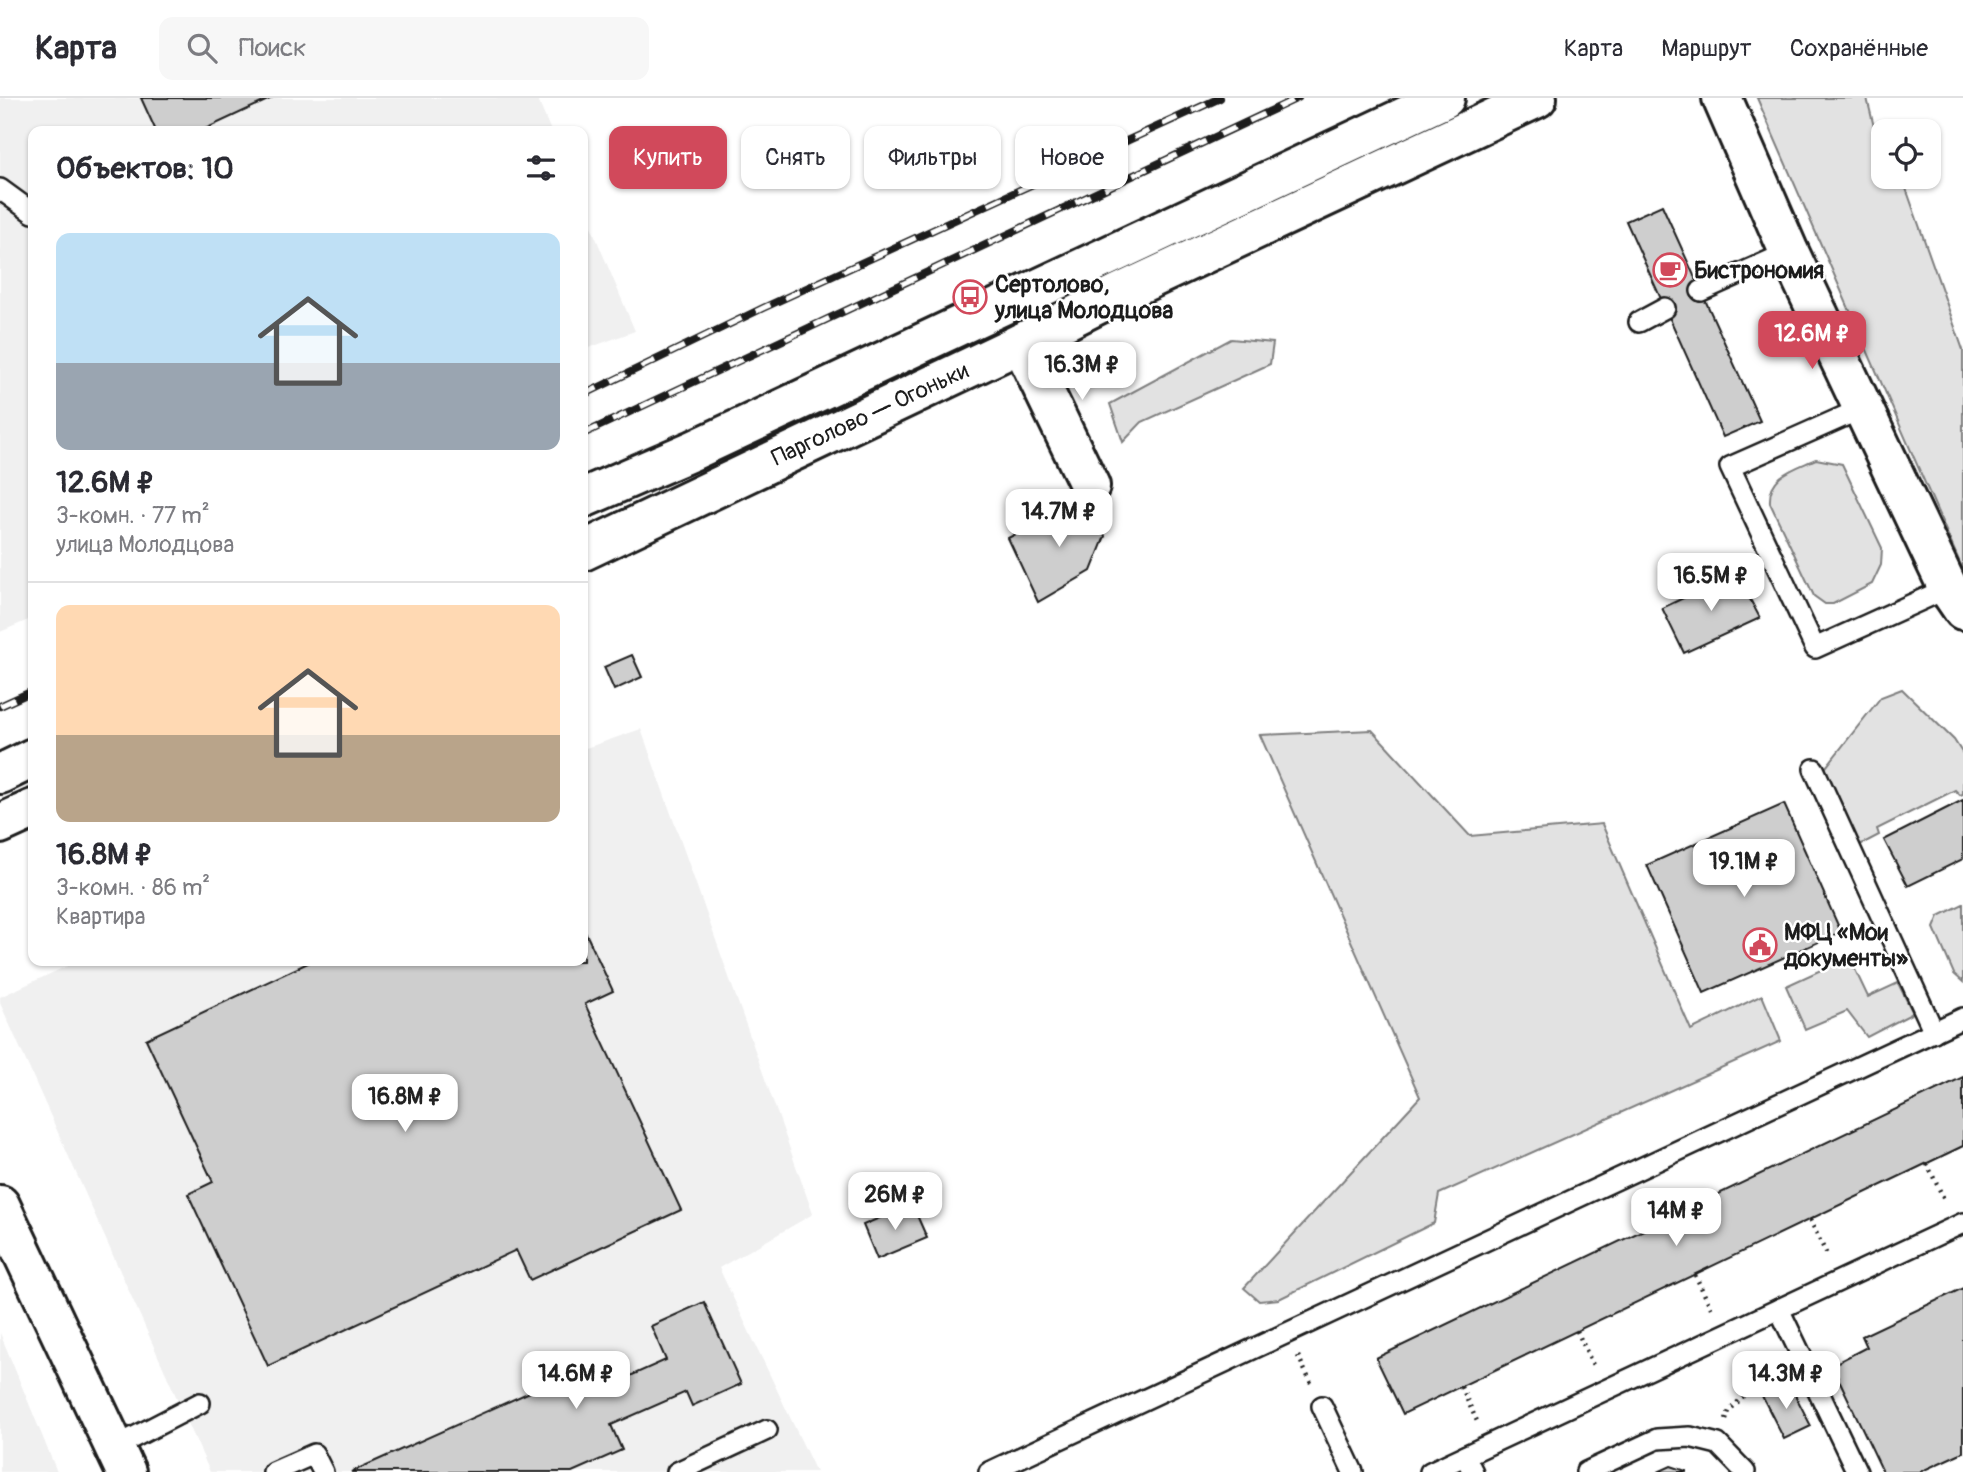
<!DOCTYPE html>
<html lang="ru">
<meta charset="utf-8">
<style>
:root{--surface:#fff;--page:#f7f7f7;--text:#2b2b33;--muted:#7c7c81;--line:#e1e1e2;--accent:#d1495b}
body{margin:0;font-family:Pangolin,sans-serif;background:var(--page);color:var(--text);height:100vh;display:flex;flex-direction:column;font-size:26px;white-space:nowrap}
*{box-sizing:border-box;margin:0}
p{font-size:23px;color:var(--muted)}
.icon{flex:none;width:38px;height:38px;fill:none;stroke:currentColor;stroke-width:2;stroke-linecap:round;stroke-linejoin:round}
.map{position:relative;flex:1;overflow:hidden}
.drawer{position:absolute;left:28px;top:28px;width:560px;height:840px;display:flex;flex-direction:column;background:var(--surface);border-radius:14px;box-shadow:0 2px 5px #0004}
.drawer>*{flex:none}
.banner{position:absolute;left:609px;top:28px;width:665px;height:63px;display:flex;gap:14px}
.tools{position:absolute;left:1871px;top:21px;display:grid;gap:14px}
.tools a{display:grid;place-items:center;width:70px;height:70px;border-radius:14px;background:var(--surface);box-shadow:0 2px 5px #0004;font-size:35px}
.price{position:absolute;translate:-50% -60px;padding:0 16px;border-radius:14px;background:#fff;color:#222;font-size:23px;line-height:46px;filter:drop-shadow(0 2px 4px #0008)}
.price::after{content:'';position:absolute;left:50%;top:42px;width:21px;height:16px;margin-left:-10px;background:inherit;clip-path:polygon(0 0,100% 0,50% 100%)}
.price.active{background:var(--accent);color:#fff}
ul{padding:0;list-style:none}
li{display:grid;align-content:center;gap:14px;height:371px;padding:0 28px}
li+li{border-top:2px solid var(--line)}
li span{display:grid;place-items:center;height:217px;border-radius:14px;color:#555}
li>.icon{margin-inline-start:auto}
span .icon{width:126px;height:126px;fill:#fffc;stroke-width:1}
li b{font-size:30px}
h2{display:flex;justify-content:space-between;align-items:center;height:84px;padding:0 28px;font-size:30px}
.chip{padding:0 24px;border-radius:14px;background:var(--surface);box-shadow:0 2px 5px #0004;font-size:24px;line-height:63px}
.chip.active{background:var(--accent);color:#fff}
header{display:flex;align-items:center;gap:42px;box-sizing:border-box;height:98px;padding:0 35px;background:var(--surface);border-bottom:2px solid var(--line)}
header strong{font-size:33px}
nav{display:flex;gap:38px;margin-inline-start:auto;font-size:24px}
.search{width:490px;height:63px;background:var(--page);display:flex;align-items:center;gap:18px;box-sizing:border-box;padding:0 24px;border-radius:14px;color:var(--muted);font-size:26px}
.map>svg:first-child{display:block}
</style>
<header>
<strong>Карта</strong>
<div class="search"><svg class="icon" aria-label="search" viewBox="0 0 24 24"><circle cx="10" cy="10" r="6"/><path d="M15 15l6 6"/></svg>Поиск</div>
<nav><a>Карта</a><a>Маршрут</a><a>Сохранённые</a></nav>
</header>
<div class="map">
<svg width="1963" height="1374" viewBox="0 0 1963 1374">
<rect width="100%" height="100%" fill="#fff"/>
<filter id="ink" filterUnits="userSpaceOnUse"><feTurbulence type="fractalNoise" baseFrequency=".0143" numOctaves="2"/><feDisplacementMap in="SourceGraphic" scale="14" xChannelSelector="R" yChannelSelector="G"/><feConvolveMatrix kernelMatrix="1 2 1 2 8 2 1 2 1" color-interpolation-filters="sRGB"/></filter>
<g filter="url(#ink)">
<g fill="#f0f0f0">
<polygon points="0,0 537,0 551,33 33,33 33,520 0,534"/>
<polygon points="583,109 635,233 583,252"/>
<polygon points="641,631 813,1116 719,1170 816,1374 210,1374 0,905 0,899 78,863 583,863 583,651"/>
<polygon points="0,1235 57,1374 0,1374"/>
</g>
<g fill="#e2e2e2" stroke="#7f7f7f" stroke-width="2">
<polygon points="1757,0 1867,0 1875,33 1883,45 1883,79 1902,79 1963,252 1963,472"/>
<polygon points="1231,241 1273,245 1270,266 1142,324 1123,344 1110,306"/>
<path d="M1816,361L1842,366L1882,450L1881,467L1872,486L1833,506H1825L1814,498L1770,405C1768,377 1794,371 1816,361Z"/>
<polygon points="1902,591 1954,642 1963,656 1963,696 1960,697 1955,692 1877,731 1879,737 1856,749 1823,673 1881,599"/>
<polygon points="1372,632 1470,738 1602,726 1691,932 1762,897 1781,943 1439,1096 1434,1125 1279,1201 1259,1203 1244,1190 1420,999 1260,637"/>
<polygon points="1963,806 1963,884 1954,876 1934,830 1939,818"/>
<polygon points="1849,859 1868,899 1898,885 1913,915 1867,939 1847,913 1805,931 1786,888"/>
</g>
<g fill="#cecece" stroke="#1c1c1c" stroke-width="2">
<polygon points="141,0 272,0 201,33 156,33"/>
<polygon points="1662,107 1760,323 1723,339 1626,123"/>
<polygon points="1087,400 1105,438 1091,473 1038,504 1008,440"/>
<polygon points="1736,475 1760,520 1684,555 1662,510"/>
<polygon points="632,557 642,579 614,592 604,569"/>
<polygon points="1963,702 1963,761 1908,788 1884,742"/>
<polygon points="1784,706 1841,834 1704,895 1647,767"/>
<polygon points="583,829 613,893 585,906 681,1112 530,1182 516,1152 268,1268 188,1096 213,1084 146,941 312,863 583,863"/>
<polygon points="1963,979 1963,1048 1403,1316 1376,1260"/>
<polygon points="912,1106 927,1140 877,1161 863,1127"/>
<polygon points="1963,1190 1963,1354 1920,1374 1883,1374 1832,1267 1867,1249 1862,1238"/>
<polygon points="704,1204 741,1286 692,1308 686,1294 611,1327 622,1352 572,1374 351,1374 590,1267 601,1291 666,1262 651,1228"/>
<polygon points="1789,1285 1811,1328 1784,1341 1762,1298"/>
<polygon points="1671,1368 1686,1373 1686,1374 1658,1374"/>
</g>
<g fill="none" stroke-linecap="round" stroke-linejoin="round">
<defs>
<g id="lane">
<polyline points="0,91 33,115"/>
<polyline points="1701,193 1789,154"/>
<polyline points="1639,224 1665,210"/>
<polyline points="1863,310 1730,369 1815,550 1948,490"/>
<polyline points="1814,671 1934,934"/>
<polyline points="1779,1211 1857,1374"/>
<polyline points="1322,1308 1353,1374"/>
<polyline points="115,1349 200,1305"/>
<polyline points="1465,1358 1473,1374"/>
<polyline points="273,1374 314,1356 323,1374"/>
<polyline points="677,1374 767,1332"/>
<polyline points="989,1374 1963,920"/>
<polyline points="1430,1374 1963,1125"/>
<polyline points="1586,1374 1657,1341 1690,1339 1718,1346 1745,1374"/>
</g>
<g id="street">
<polyline points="1722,0 1789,154 1948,490 1963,512"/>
<polyline points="1021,245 1090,388"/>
<polyline points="0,1107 126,1374"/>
</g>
<g id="primary">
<polyline points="583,400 694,352 1445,0"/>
<polyline points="583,453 1021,245 1118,196 1537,0"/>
<polyline points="0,676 33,660"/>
<polyline points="0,726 33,711"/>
</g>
</defs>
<use href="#lane" stroke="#1c1c1c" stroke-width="24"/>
<use href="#street" stroke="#1c1c1c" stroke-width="44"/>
<use href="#primary" stroke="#1c1c1c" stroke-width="44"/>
<g stroke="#1c1c1c" stroke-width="4.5" stroke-dasharray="2 5" stroke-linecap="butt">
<polyline points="1927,1066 1945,1103"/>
<polyline points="1810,1122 1828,1159"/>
<polyline points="1695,1177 1713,1214"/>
<polyline points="1577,1233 1593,1267"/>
<polyline points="1298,1258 1311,1285"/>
<polyline points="1461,1289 1477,1323"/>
<polyline points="1726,1322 1729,1313 1763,1278"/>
</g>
<use href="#lane" stroke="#fff" stroke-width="19"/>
<use href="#street" stroke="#fff" stroke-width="38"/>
<use href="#primary" stroke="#fff" stroke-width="38"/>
<defs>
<g id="rail">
<polyline points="583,297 763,210 1220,0"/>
<polyline points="583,336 1298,0"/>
<polyline points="0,608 33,593"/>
</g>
</defs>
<use href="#rail" stroke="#1c1c1c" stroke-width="8"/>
<use href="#rail" stroke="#fff" stroke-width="5" stroke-dasharray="16" stroke-linecap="butt"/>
</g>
</g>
<defs>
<symbol id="cafe-ring" viewBox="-11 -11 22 22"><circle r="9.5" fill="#fff" stroke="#d1495b" stroke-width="1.5"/><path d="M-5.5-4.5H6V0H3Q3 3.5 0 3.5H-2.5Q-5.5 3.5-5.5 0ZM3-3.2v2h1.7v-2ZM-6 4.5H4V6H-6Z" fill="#d1495b"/></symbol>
<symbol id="bus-ring" viewBox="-11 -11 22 22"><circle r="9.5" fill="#fff" stroke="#d1495b" stroke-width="1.5"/><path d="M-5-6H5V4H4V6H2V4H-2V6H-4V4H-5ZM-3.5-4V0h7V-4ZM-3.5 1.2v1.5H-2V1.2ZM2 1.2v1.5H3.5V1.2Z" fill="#d1495b"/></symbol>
<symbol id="civic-ring" viewBox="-11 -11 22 22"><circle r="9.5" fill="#fff" stroke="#d1495b" stroke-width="1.5"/><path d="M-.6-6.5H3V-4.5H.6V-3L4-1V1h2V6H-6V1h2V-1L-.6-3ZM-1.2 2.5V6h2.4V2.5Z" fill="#d1495b"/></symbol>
</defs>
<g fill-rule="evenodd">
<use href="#cafe-ring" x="1651" y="153" width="38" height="38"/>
<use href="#bus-ring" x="951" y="180" width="38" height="38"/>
<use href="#civic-ring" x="1741" y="828" width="38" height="38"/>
</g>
<g text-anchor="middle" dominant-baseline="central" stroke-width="5" stroke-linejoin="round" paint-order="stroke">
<g font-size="23" font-weight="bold" fill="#1c1c1c" stroke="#fff" text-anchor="start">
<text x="1694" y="172">Бистрономия</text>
<text x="995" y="186">Сертолово,<tspan x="995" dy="26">улица Молодцова</tspan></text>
<text x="1784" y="834">МФЦ «Мои<tspan x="1784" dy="26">документы»</tspan></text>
</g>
<g font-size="23" fill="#1c1c1c" stroke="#fff">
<text transform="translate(870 316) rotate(-25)">Парголово — Огоньки</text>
</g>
</g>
</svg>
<div class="tools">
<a><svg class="icon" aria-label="locate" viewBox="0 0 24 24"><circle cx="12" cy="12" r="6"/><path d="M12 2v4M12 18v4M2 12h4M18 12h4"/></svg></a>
</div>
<b class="price active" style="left:1812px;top:273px">12.6M ₽</b>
<b class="price" style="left:1082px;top:304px">16.3M ₽</b>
<b class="price" style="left:1059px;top:451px">14.7M ₽</b>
<b class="price" style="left:1711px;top:515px">16.5M ₽</b>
<b class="price" style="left:1744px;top:801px">19.1M ₽</b>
<b class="price" style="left:405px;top:1036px">16.8M ₽</b>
<b class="price" style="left:895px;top:1134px">26M ₽</b>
<b class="price" style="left:1676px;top:1150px">14M ₽</b>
<b class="price" style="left:576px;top:1313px">14.6M ₽</b>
<b class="price" style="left:1786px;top:1313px">14.3M ₽</b>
<div class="banner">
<a class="chip active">Купить</a>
<a class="chip">Снять</a>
<a class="chip">Фильтры</a>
<a class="chip">Новое</a>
</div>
<section class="drawer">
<h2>Объектов: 10<svg class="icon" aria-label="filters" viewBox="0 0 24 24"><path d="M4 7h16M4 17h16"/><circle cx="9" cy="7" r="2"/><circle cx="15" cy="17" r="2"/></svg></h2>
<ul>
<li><span style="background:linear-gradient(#bfe0f5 60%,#9aa5b1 0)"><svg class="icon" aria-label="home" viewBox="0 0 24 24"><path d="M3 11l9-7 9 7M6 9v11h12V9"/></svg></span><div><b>12.6M ₽</b><p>3-комн. · 77 m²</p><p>улица Молодцова</p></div></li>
<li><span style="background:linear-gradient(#ffd9b3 60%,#b9a48a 0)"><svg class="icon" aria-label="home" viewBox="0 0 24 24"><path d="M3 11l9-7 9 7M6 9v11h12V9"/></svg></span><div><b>16.8M ₽</b><p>3-комн. · 86 m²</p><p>Квартира</p></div></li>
</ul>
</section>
</div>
